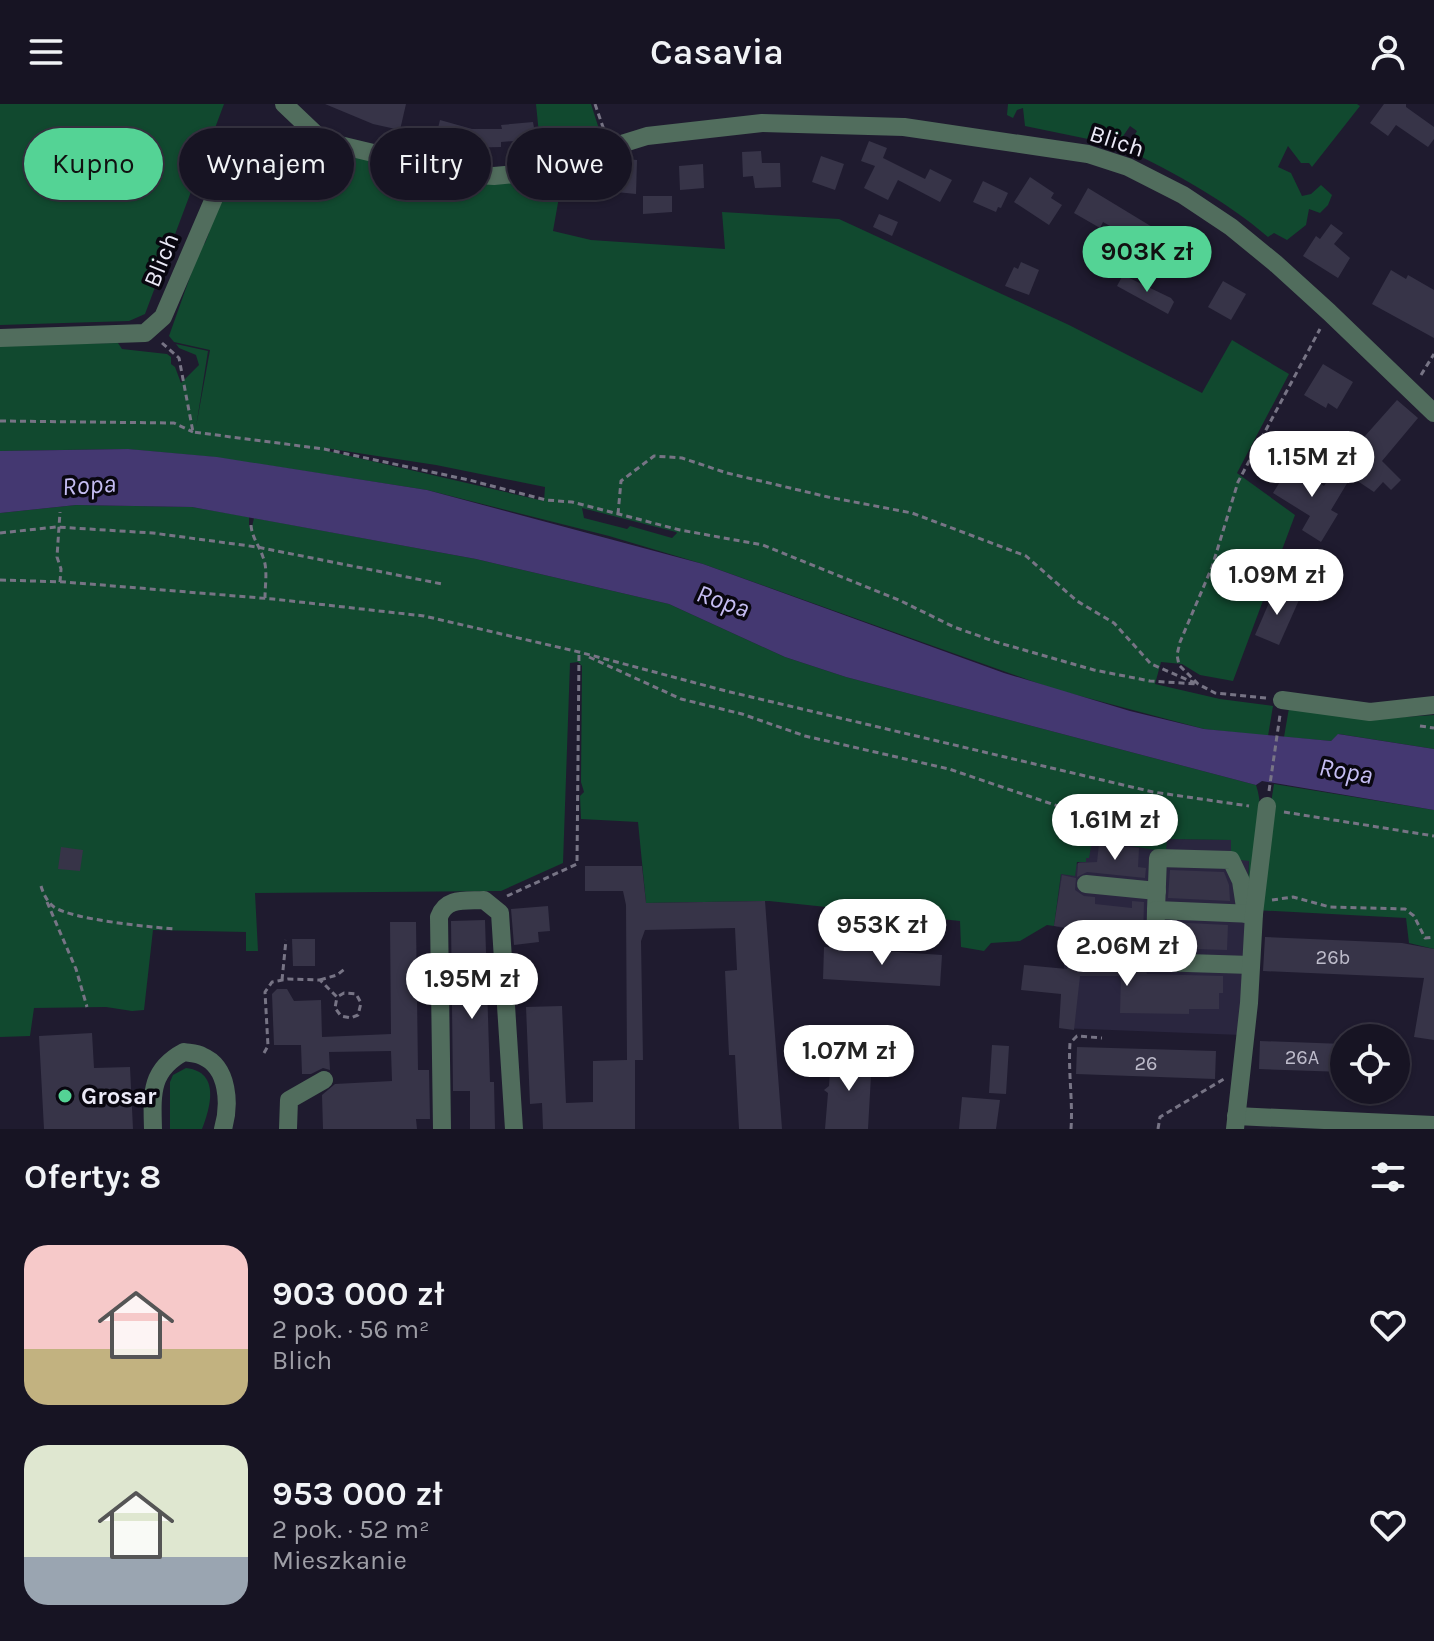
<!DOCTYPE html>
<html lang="pl">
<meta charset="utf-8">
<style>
:root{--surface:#171423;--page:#242130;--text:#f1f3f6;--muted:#9e9ea6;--line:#363341;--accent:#54d395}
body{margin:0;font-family:Karla,sans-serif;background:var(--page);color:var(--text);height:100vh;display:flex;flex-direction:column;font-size:30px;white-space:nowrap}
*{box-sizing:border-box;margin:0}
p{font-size:26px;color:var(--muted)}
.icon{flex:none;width:44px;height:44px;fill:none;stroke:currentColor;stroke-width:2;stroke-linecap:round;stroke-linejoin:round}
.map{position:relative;height:1025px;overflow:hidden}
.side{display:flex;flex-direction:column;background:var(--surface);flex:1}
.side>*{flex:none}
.top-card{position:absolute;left:24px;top:24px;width:800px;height:72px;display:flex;gap:16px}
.fabs{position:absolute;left:1330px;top:920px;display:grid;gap:16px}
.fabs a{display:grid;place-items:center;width:80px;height:80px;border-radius:50%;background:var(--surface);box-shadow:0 2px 6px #0004,0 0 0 2px var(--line);font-size:40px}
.price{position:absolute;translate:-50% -68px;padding:0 18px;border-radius:28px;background:#fff;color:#222;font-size:26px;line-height:52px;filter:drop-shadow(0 2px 4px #0008)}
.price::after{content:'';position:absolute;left:50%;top:48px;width:24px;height:18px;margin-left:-12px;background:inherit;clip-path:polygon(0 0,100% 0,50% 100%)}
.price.on{background:var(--accent);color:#111}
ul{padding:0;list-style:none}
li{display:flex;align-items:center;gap:24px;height:200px;padding:0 24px}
li span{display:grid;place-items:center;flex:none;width:224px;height:160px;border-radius:24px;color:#555}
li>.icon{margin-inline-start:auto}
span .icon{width:96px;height:96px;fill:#fffc;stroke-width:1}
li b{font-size:34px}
h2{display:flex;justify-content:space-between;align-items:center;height:96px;padding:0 24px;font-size:34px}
.pill{padding:0 28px;border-radius:36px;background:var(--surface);box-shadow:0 2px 6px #0004,0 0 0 2px var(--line);font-size:28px;line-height:72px}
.pill.on{background:var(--accent);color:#111}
header{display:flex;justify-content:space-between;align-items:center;height:104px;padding:0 24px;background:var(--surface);font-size:36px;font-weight:600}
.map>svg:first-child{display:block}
</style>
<header><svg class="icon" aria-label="menu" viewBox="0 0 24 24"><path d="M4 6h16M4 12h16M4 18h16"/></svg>Casavia<svg class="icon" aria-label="person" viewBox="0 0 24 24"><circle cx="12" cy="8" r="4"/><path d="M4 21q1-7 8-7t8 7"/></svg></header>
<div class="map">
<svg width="1434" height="1025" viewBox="0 0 1434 1025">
<rect width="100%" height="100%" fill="#1f1b2f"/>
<polygon fill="#2a263f" points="1094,720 1129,726 1127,741 1165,747 1166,735 1232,736 1249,756 1242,931 1059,924 1067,825 1054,822 1061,770 1086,754"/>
<g fill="#11492f" fill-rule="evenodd">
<polygon points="0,0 224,0 145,210 129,217 0,221"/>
<polygon points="536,0 591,0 599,25 591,27 592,30 541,50"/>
<path d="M1008,0H1357L1360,2L1312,63L1309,59H1301L1288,42L1278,63L1291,69L1302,92L1311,90L1321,81L1332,91L1328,101L1320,109L1309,105L1306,121L1287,136L1274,129L1268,133C1225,96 1176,70 1126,45L1137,27L1130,22L1117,41L1025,22L1023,4L1017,6L1013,14L1007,11Z"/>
<path d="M323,45L562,76L553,127L591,136L725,145L722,108L839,115L1069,221L1202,289L1232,236L1289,270L1237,369L1295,411L1233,577L1200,571L1182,560L1161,558L1155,580L1220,595L1273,602L1268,632L1204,625L1054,585L703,460L609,432L427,386L213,353L126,345L0,347V241L118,239L122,245L167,250L171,253V260L175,263L181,279L199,261L196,251L179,244L176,240L208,247L196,323L210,246L174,238L169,232L201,142L205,139L209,129L207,126L231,81L247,67L282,49ZM325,344L436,361L545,383L544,397L324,346ZM582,404L676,428L677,429L672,434L630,422L627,425L584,414Z"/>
<path d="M76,401L192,403L249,413V422L252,423L254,414L476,455L669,500L785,553L846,573L1256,681C1267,713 1253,753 1248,785L1249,757L1231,755V736L1167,735L1166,748L1126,741L1129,726L1095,720L1089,754H1086V758H1077L1075,772L1061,770L1054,822L1047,821L1020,837L991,839L984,847L961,843L960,817L769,797L646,799L638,718L581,715L580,692L584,688L581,678L582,562L578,558L570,559L563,759L501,787L255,789L258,847H246V828L153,826L144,906L132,907L106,903L34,904L30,932L0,933V409Z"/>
<polygon points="1289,604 1374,615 1434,611 1434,645 1339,630 1331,637 1284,633"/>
<polygon points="1274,680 1434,706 1434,845 1409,839 1406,814 1254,806"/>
<path d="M186,964C221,968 210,1004 202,1025H170V978L173,971Z"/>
</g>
<polygon fill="#443871" points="128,345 217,353 427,386 703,460 1004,569 1130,607 1204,625 1331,637 1338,630 1434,645 1434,706 1262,677 1256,681 846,573 785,553 669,500 476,455 192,403 76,401 0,409 0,347"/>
<g fill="#373448">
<polygon points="325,0 406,0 400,26 373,20"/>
<polygon points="1384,0 1406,0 1406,3 1434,23 1434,35 1428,43 1396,21 1388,32 1370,19"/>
<polygon points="440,16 472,25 502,25 501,21 533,18 536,35 501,38 501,43 464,44 435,36"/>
<polygon points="869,37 887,44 883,54 925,75 930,65 952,76 940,98 898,76 888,96 864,84 875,62 861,57"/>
<polygon points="761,47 762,59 780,59 781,83 755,84 753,72 743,73 742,48"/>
<polygon points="821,52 844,60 835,86 812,78"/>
<polygon points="616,54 637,56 636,90 606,87 609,56"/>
<polygon points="703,60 704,84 680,86 679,62"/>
<polygon points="1030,73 1054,89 1051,94 1062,101 1049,121 1014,98"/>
<polygon points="983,77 1008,89 1001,104 998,103 996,108 973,98"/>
<polygon points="1088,84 1177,138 1180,132 1200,144 1205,149 1197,162 1194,160 1189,168 1103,118 1100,124 1074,109"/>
<polygon points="643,92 672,92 672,108 643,110"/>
<polygon points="879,110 898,118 892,132 873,123"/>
<polygon points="1331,120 1343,129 1334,140 1350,154 1338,174 1303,152 1316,132 1320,135"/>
<polygon points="1021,158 1039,166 1029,191 1005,182 1014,163 1018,165"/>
<polygon points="1391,166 1406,175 1408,171 1434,186 1434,234 1372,200"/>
<polygon points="1123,171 1171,194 1174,198 1168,210 1117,182"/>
<polygon points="1223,177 1246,190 1231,216 1208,203"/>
<polygon points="1323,260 1353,278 1337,305 1328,299 1326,304 1304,291"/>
<polygon points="1397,296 1418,314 1382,357 1401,376 1391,386 1383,378 1374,388 1341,366 1365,332"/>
<polygon points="1291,360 1324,382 1334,366 1349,376 1331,406 1338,410 1321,438 1302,426 1310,412 1273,389"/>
<polygon points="1275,485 1299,496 1279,541 1255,531"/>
<polygon points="1099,740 1139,744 1138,763 1146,764 1145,774 1087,768 1077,773 1078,759 1097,758"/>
<polygon points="61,743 83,746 80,767 58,765"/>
<polygon points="585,762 642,762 646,799 765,797 782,1025 739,1025 735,951 729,951 725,867 737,866 735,824 645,826 641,837 643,956 635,956 635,1025 543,1025 542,999 530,1000 526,903 562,902 566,999 593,998 593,957 627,956 626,801 623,787 585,787"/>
<polygon points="1170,766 1224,768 1229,781 1230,797 1168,794"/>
<polygon points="1062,771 1076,774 1075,786 1084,792 1095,793 1095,800 1132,804 1132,797 1144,798 1143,836 1070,828 1070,824 1054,822"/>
<polygon points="548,802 550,827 538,828 539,838 514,841 511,805"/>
<polygon points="485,816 490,978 494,978 495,1025 470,1025 470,987 453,987 451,817"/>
<polygon points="390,818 416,818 418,966 429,966 430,1015 416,1015 417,1025 323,1025 322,991 335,980 392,977 391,947 329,948 330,966 323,964 311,970 302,970 301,941 274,941 272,890 277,885 287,885 294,897 321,896 322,933 391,930"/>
<polygon points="1168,818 1228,821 1227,846 1196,845 1196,843 1176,840 1176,831 1168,831"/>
<polygon points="1265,833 1402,839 1434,845 1434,936 1414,933 1424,874 1263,867"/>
<polygon points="292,835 315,835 315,862 293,862"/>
<polygon points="824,843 942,851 940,882 823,875"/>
<polygon points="1067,858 1143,858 1147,870 1223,872 1223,889 1219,889 1219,905 1189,905 1189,910 1120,909 1121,872 1080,872 1074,926 1059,924 1061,890 1021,886 1024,861 1067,865"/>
<polygon points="92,929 94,964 130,963 133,1025 44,1025 39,932"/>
<polygon points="1260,937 1344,940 1344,968 1259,965"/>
<polygon points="992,941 1009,942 1006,990 989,989"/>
<polygon points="1077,943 1216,947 1215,975 1076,970"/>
<polygon points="831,951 872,954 868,1025 825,1025 828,989 824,986 829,982"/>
<polygon points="962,993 1000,996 996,1025 959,1025"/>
</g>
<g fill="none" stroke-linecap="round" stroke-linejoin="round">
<g stroke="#777485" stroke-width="3" stroke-dasharray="6 4" stroke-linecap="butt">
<polyline points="595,0 604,26"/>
<polyline points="162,239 179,254 193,328 324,345 469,376 546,396 572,398 680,426 763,441 899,496 954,523 996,538 1094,566 1150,577 1198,580"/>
<polyline points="1421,271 1434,250"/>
<polyline points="0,317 174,319 193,328"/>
<polyline points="618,410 621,377 654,352 682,354 727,369 828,393 912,409 1026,452 1077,497 1114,519 1151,560 1195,579"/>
<path d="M251,421C252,434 259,441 263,453C268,465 265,480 265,494"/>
<polyline points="0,429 56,423 153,429 257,443 442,480"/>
<polyline points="0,476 65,478 273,495 424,512 579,548 726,587 1153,688 1249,702"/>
<polyline points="60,478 61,465 57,453 60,408"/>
<polyline points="589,553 681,595 742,610 805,632 949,665 1096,715"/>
<polyline points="1266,594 1215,589 1198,580 1179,561 1177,551 1180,538 1212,463 1238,378 1320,225"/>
<polyline points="1420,622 1434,624"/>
<polyline points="1269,687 1280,611"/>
<polyline points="1284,708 1434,732"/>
<path d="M41,782C43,789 47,798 54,803C73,816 151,823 175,825"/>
<polyline points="507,792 577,760 579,548"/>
<polyline points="1272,796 1293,793 1330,803 1405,805 1414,812 1425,834 1434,833"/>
<polyline points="47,798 76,865 87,903"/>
<polyline points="282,876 286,836"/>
<polyline points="320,876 337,871 346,864"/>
<polyline points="264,949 268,942 265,888 272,878 288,875 320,876 337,893 335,904 341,912 351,914 358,911 361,899 356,890 344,889 337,893"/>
<path d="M1071,1025C1073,996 1068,968 1070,939L1077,932L1102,934"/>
<polyline points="1158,1025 1160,1013 1224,975"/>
</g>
<g stroke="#516d5d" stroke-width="18">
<polyline points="284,0 323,37"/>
<polyline points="0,234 145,229 163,213 218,85 251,56 286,40 323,37 461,70 494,72 528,69 647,32 762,19 904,23 1088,50 1128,63 1183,91 1231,123 1275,159 1329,208 1434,309"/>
<polyline points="1282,596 1370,608 1434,601"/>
<polyline points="1086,780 1157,787"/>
<polyline points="1156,806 1158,754 1231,756 1241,777 1246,810"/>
<polyline points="1251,861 1155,858 1156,806 1254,810"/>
<polyline points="1236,1012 1434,1021"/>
<path d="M153,1025C152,990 150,966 184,948C189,949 197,949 202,952C229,963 230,1001 223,1025"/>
<polyline points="288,1025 289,996 324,976"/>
<path d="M442,1025L439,813C446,793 465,797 484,796L500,809L514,1025"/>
<polyline points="1235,1025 1249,899 1254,810 1267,702"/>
</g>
</g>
<circle fill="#54d395" stroke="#090710" stroke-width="3" cx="65" cy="992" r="8"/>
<g text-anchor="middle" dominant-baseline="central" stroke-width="7" stroke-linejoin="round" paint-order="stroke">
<g font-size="20" fill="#bebccb">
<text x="1333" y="853">26b</text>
<text x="1302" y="953">26A</text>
<text x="1146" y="959">26</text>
</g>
<g font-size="24" fill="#ebeaf7" stroke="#090710">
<text transform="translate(1117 37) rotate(18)">Blich</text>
<text transform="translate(161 156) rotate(-68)">Blich</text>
</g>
<g font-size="24" font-weight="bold" fill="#ebeaf7" stroke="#090710" text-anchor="start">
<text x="81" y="992">Grosar</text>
</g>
<g font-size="26" font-style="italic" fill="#c5bdf2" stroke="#090710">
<text transform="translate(89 381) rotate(-4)">Ropa</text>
<text transform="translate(723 497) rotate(19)">Ropa</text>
<text transform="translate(1346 667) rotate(10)">Ropa</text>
</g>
</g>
</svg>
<div class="fabs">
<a><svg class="icon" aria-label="locate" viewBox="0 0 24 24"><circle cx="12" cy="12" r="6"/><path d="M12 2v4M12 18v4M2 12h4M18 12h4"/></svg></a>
</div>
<b class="price on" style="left:1147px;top:190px">903K zł</b>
<b class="price" style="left:1312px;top:395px">1.15M zł</b>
<b class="price" style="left:1277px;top:513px">1.09M zł</b>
<b class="price" style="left:1115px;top:758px">1.61M zł</b>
<b class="price" style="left:882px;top:863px">953K zł</b>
<b class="price" style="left:1127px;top:884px">2.06M zł</b>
<b class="price" style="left:472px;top:917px">1.95M zł</b>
<b class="price" style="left:849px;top:989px">1.07M zł</b>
<div class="top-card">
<a class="pill on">Kupno</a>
<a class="pill">Wynajem</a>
<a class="pill">Filtry</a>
<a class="pill">Nowe</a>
</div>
</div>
<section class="side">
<h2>Oferty: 8<svg class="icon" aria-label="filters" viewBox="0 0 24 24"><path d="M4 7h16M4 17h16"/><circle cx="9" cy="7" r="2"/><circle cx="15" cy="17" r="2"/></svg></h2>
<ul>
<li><span style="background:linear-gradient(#f6c9c9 65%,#c2b280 0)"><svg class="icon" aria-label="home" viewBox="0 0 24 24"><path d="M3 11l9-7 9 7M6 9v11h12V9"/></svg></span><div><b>903 000 zł</b><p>2 pok. · 56 m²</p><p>Blich</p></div><svg class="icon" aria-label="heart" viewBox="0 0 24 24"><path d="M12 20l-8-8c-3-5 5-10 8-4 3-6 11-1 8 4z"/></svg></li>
<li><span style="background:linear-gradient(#dfe7d0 70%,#9aa5b1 0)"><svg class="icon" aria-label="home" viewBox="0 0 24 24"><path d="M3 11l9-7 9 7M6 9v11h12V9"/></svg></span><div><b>953 000 zł</b><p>2 pok. · 52 m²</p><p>Mieszkanie</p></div><svg class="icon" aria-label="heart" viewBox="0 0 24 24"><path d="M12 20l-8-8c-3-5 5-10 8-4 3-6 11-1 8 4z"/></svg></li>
</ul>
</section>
